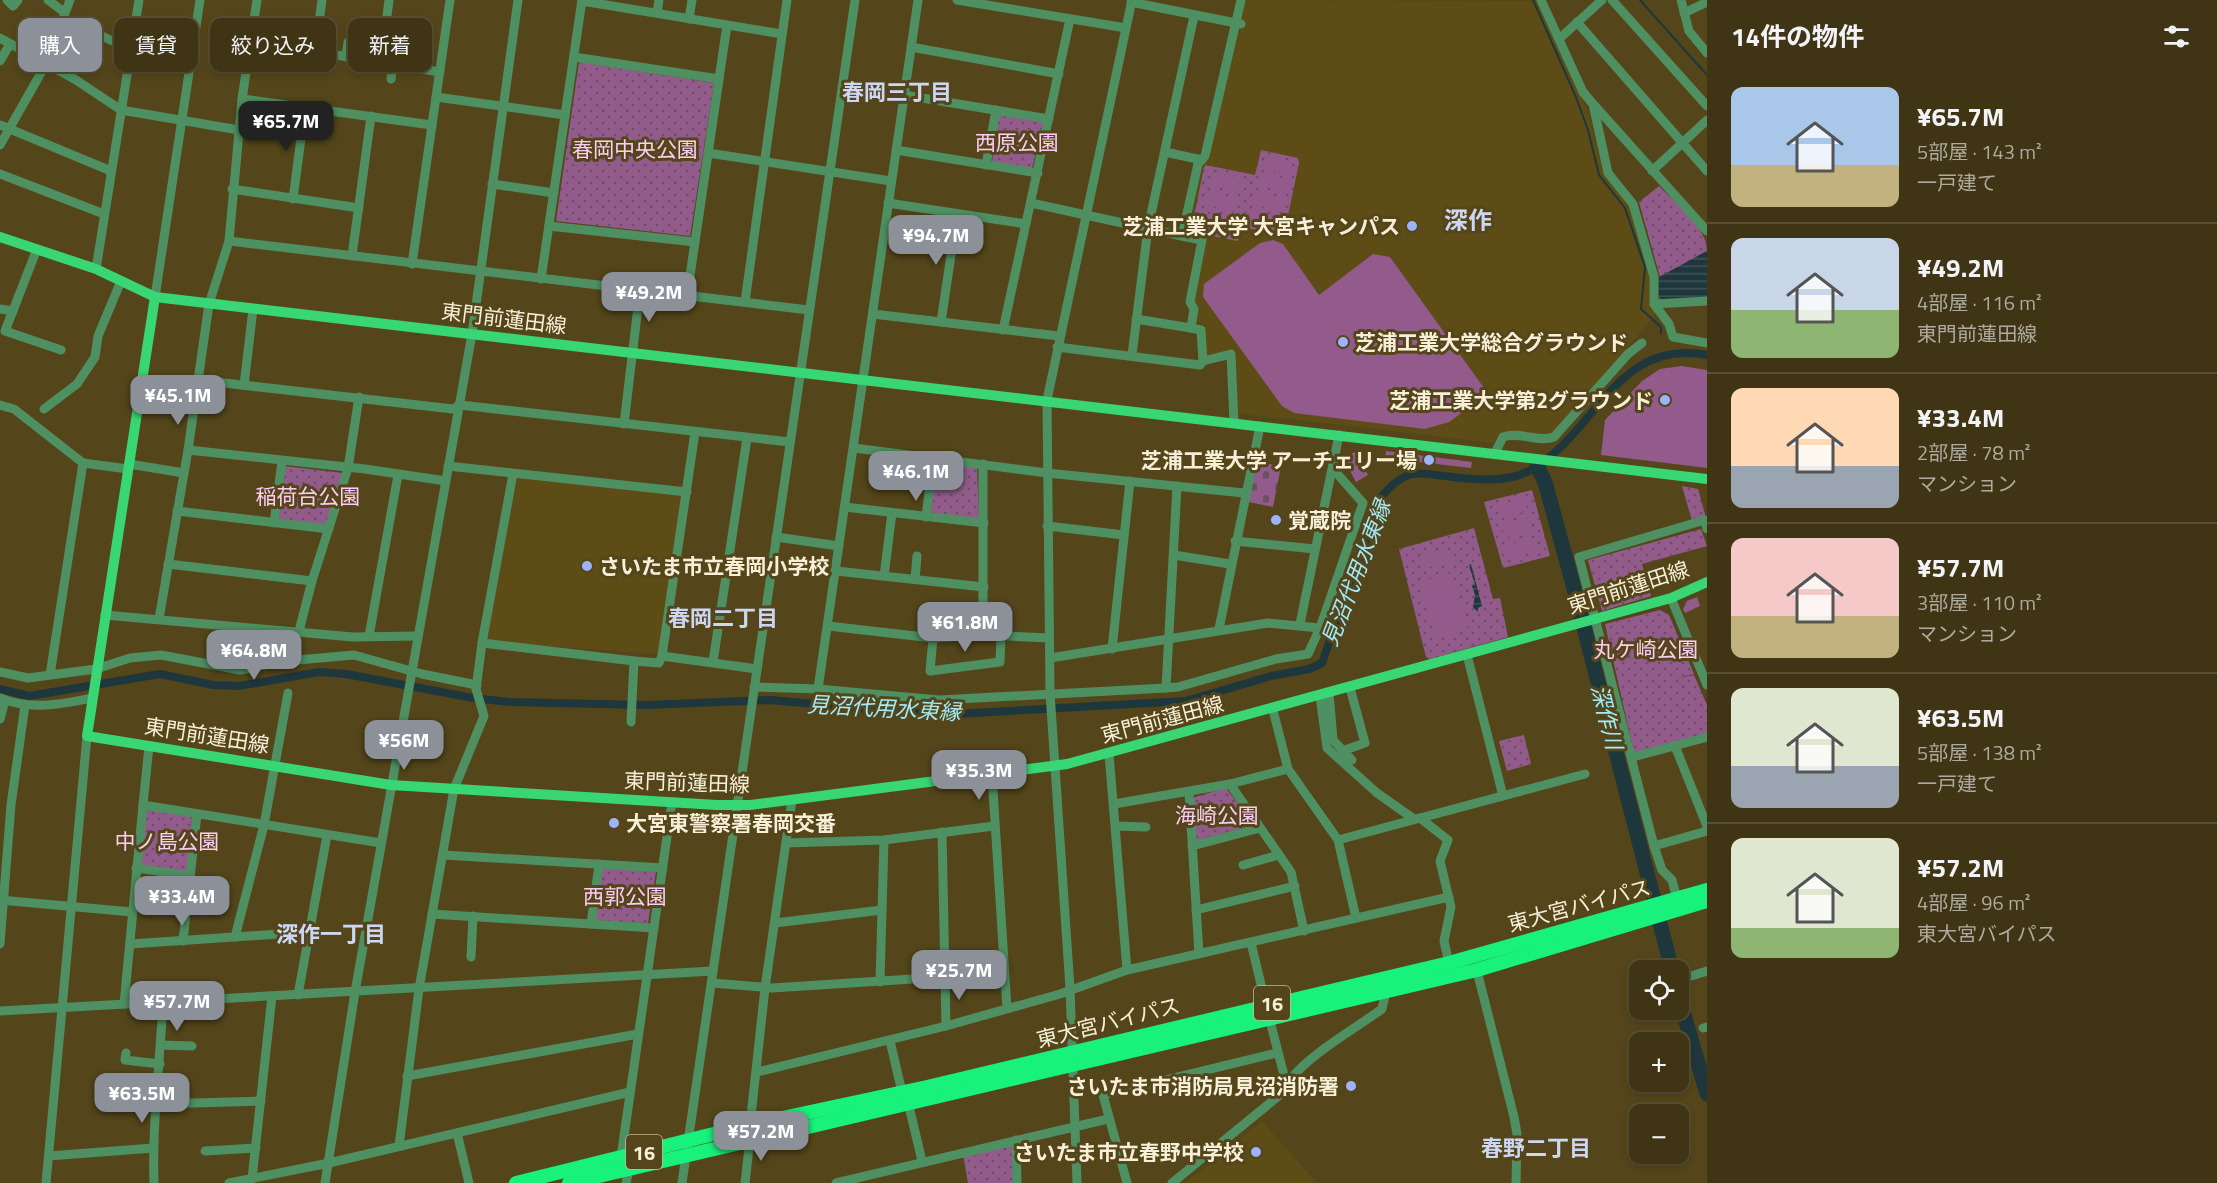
<!DOCTYPE html>
<html lang="ja">
<meta charset="utf-8">
<style>
:root{--surface:#3f3414;--page:#4a3f22;--text:#f1f3f6;--muted:#adaaa0;--line:#584f34;--accent:#8c9099}
body{margin:0;font-family:"Titillium Web","Noto Sans JP",sans-serif;background:var(--page);color:var(--text);height:100vh;display:flex;flex-direction:column;font-size:22px;white-space:nowrap}
*{box-sizing:border-box;margin:0}
p{font-size:20px;color:var(--muted)}
.icon{flex:none;width:33px;height:33px;fill:none;stroke:currentColor;stroke-width:2;stroke-linecap:round;stroke-linejoin:round}
.map{position:relative;flex:1;overflow:hidden}
.details{display:flex;flex-direction:column;background:var(--surface);width:510px}
.details>*{flex:none}
.top-card{position:absolute;left:18px;top:18px;width:570px;height:54px;display:flex;gap:12px}
.buttons{position:absolute;left:1629px;top:960px;display:grid;gap:12px}
.buttons a{display:grid;place-items:center;width:60px;height:60px;border-radius:12px;background:var(--surface);box-shadow:0 3px 9px #0003,0 0 0 2px var(--line);font-size:30px}
.price{position:absolute;translate:-50% -51px;padding:0 14px;border-radius:12px;background:var(--accent);color:#fff;font-size:20px;line-height:39px;filter:drop-shadow(0 2px 3px #0008)}
.price::after{content:'';position:absolute;left:50%;top:36px;width:18px;height:14px;margin-left:-9px;background:inherit;clip-path:polygon(0 0,100% 0,50% 100%)}
.price.on{background:#222;color:#fff}
ul{padding:0;list-style:none}
li{display:flex;align-items:center;gap:18px;height:150px;padding:0 24px}
li+li{border-top:2px solid var(--line)}
li span{display:grid;place-items:center;flex:none;width:168px;height:120px;border-radius:12px;color:#555}
li>.icon{margin-inline-start:auto}
span .icon{width:72px;height:72px;fill:#fffc;stroke-width:1}
li b{font-size:26px}
h2{display:flex;justify-content:space-between;align-items:center;height:72px;padding:0 24px;font-size:26px}
.tag{padding:0 21px;border-radius:12px;background:var(--surface);box-shadow:0 3px 9px #0003,0 0 0 2px var(--line);font-size:21px;line-height:54px}
.tag.on{background:var(--accent);color:#fff}
main{display:flex;flex:1;min-height:0}
.map>svg:first-child{display:block}
</style>
<main>
<div class="map">
<svg width="1707" height="1183" viewBox="0 0 1707 1183">
<defs>
<pattern id="grass-dots" width="8" height="8" patternUnits="userSpaceOnUse" patternTransform="scale(1.5)"><rect width="8" height="8" fill="#925b8b"/><path d="M2 2h.1M6 6h.1" fill="none" stroke="#6a5162" stroke-width="1.8" stroke-linecap="round"/></pattern>
<pattern id="cemetery-stones" width="16" height="16" patternUnits="userSpaceOnUse" patternTransform="scale(1.5)"><rect width="16" height="16" fill="#925b8b"/><path d="M2 7V4a2 2 0 0 1 4 0v3zM10 15v-3a2 2 0 0 1 4 0v3z" fill="#6a5162"/></pattern>
<pattern id="water-rules" width="6" height="5" patternUnits="userSpaceOnUse" patternTransform="scale(1.5)"><rect width="6" height="5" fill="#1e373c"/><path d="M0 2.5h6" fill="none" stroke="#3f5457"/></pattern>
</defs>
<rect width="100%" height="100%" fill="#54461a"/>
<g fill="#5d4c16">
<polygon points="1245,0 1537,1 1588,112 1603,172 1629,204 1650,278 1651,306 1656,314 1555,432 1549,434 1507,431 1500,433 1494,443 1237,413 1236,360 1233,350 1210,356 1207,354 1205,325 1197,322 1198,306 1194,303 1207,237 1188,233 1201,164 1207,159"/>
<polygon points="518,477 685,494 659,654 488,642 486,637"/>
<polygon points="1262,1121 1317,1183 1185,1183"/>
</g>
<g fill="url(#grass-dots)">
<polygon points="579,62 714,83 690,236 556,221"/>
<polygon points="999,113 1042,121 1044,124 1032,168 992,162"/>
<polygon points="1261,150 1298,158 1299,163 1284,235 1241,227 1238,241 1191,232 1204,167 1206,165 1255,175"/>
<path d="M1659,186C1675,203 1707,226 1707,251L1660,277L1639,202Z"/>
<polygon points="936,462 977,467 979,519 929,514"/>
<polygon points="284,466 343,473 327,525 279,519"/>
<polygon points="1682,486 1698,489 1706,518 1692,521"/>
<polygon points="1532,490 1550,556 1503,568 1484,502"/>
<polygon points="1474,528 1493,599 1500,598 1508,637 1430,659 1426,657 1399,549"/>
<polygon points="1701,529 1707,546 1642,564 1651,596 1602,611 1588,560"/>
<polygon points="1660,610 1669,615 1694,674 1675,679 1694,675 1707,705 1707,735 1634,753 1605,624"/>
<polygon points="1524,735 1531,764 1507,771 1499,741"/>
<polygon points="1226,788 1254,825 1195,841 1192,800 1195,797"/>
<polygon points="149,809 189,816 192,819 187,872 144,867 141,863 146,812"/>
<polygon points="601,868 656,872 648,923 594,920"/>
<polygon points="1014,1142 1013,1183 968,1183 963,1154"/>
</g>
<polygon fill="url(#cemetery-stones)" points="1257,462 1281,466 1273,507 1249,502"/>
<g fill="#925b8b">
<polygon points="1265,156 1293,162 1290,174 1262,169"/>
<polygon points="1212,172 1241,178 1238,191 1210,185"/>
<polygon points="1261,174 1289,179 1287,192 1259,186"/>
<polygon points="1256,192 1284,198 1282,211 1253,205"/>
<polygon points="1208,193 1236,198 1234,211 1205,205"/>
<polygon points="1252,211 1280,217 1278,230 1249,224"/>
<polygon points="1204,213 1232,219 1229,232 1201,226"/>
<polygon points="1273,240 1283,244 1319,295 1373,254 1390,257 1484,388 1480,400 1449,422 1425,429 1294,413 1282,406 1203,297 1204,284 1260,243"/>
<polygon points="1681,366 1707,370 1707,468 1601,455 1605,420 1642,381 1660,369"/>
<polygon points="1386,451 1472,462 1471,468 1385,458"/>
<polygon points="1355,452 1368,475 1356,482 1343,458"/>
<polygon points="1524,498 1528,511 1499,518 1496,506"/>
<polygon points="1529,518 1533,531 1505,538 1501,525"/>
<polygon points="1535,538 1538,550 1510,558 1507,545"/>
<polygon points="1448,549 1452,561 1424,569 1420,556"/>
<polygon points="1451,573 1468,630 1436,639 1420,582"/>
<polygon points="1697,597 1700,606 1685,613 1683,609 1687,601"/>
</g>
<g fill="url(#water-rules)">
<polygon points="1707,251 1707,299 1662,299 1658,296 1659,277"/>
<polygon points="1471,564 1482,606 1478,608 1478,612 1473,607 1475,595 1472,586 1475,585 1469,565"/>
</g>
<g fill="none" stroke-linecap="round" stroke-linejoin="round">
<g stroke="#1e373c" stroke-width="2">
<polyline points="1533,0 1576,97 1588,130 1599,175 1625,208 1645,267 1641,309 1661,327 1661,333"/>
<polyline points="1640,0 1707,75"/>
</g>
<path stroke="#1e373c" stroke-width="8" d="M0,689L29,696L160,674L213,685L239,686L319,672L346,674L473,698L510,702L646,705L770,700L938,715L1186,701L1271,676L1309,669L1322,663L1380,499C1388,488 1398,478 1412,474C1422,472 1434,475 1444,476C1469,479 1506,484 1529,471C1597,434 1615,338 1707,355"/>
<g stroke="#1e373c" stroke-width="15">
<polyline points="1537,466 1545,482 1572,581 1672,970"/>
<polyline points="1678,994 1707,1094"/>
</g>
<g stroke="#4e9061" stroke-width="9">
<polyline points="7,0 13,6 18,0"/>
<polyline points="48,0 64,12"/>
<polyline points="957,0 1126,28"/>
<polyline points="1541,0 1583,92 1593,104 1608,173 1633,204 1654,277 1654,304 1669,324 1673,337 1707,343"/>
<polyline points="1612,0 1707,106"/>
<polyline points="1681,0 1689,31 1707,53"/>
<polyline points="582,1 782,34"/>
<polyline points="1131,2 1241,24"/>
<polyline points="657,13 659,0"/>
<polyline points="1684,13 1707,2"/>
<polyline points="63,18 130,49"/>
<polyline points="689,19 692,0"/>
<polyline points="1577,22 1707,171"/>
<polyline points="0,38 76,80 121,110 239,130"/>
<polyline points="1559,39 1602,0"/>
<polyline points="251,41 440,72"/>
<polyline points="911,47 1059,74"/>
<polyline points="315,52 322,0"/>
<polyline points="346,57 348,42"/>
<polyline points="574,57 719,79"/>
<polyline points="0,61 10,44"/>
<polyline points="381,63 389,0"/>
<polyline points="409,67 412,44"/>
<polyline points="391,79 393,65"/>
<polyline points="904,95 1049,119"/>
<polyline points="436,97 565,115"/>
<polyline points="242,99 432,125"/>
<polyline points="1595,106 1707,231"/>
<polyline points="0,125 111,171"/>
<polyline points="0,145 46,64 70,0"/>
<polyline points="896,150 1038,173"/>
<polyline points="1165,152 1202,160"/>
<polyline points="708,153 891,181"/>
<polyline points="986,165 996,110"/>
<polyline points="1652,171 1707,120"/>
<polyline points="0,174 104,214"/>
<polyline points="492,184 554,193"/>
<polyline points="232,189 359,208"/>
<polyline points="293,199 305,108"/>
<polyline points="888,203 1026,224"/>
<polyline points="1031,203 1182,236"/>
<polyline points="549,226 695,242"/>
<polyline points="229,241 809,310"/>
<polyline points="37,249 5,331 61,350"/>
<polyline points="352,256 371,116"/>
<polyline points="412,264 450,0"/>
<polyline points="96,269 139,0"/>
<polyline points="541,279 582,0"/>
<polyline points="687,296 727,25"/>
<polyline points="155,297 200,0"/>
<polyline points="745,302 787,0"/>
<polyline points="1654,304 1707,301"/>
<polyline points="0,309 13,311"/>
<polyline points="873,314 1059,336"/>
<polyline points="1136,319 1191,328"/>
<polyline points="941,322 957,215"/>
<polyline points="1003,330 1070,19"/>
<polyline points="1057,347 1200,365 1203,361"/>
<polyline points="1132,355 1148,228 1194,16"/>
<polyline points="198,380 453,409 460,405 790,442"/>
<polyline points="244,385 253,309"/>
<polyline points="0,405 14,409 83,463 128,469"/>
<polyline points="44,409 77,384 95,357 98,336 121,281"/>
<polyline points="1234,423 1231,354 1203,361 1201,330 1191,328 1194,309 1190,302 1202,240 1182,236 1198,164 1205,156 1241,0"/>
<polyline points="624,424 640,290"/>
<polyline points="854,448 1047,473 1244,493"/>
<polyline points="188,450 365,469 446,481"/>
<path d="M1495,453L1503,437C1520,431 1538,443 1554,437L1628,354L1642,343"/>
<polyline points="129,464 184,473"/>
<polyline points="448,466 687,492"/>
<polyline points="845,507 984,523"/>
<polyline points="177,511 329,529"/>
<polyline points="926,517 933,458"/>
<polyline points="274,523 282,461"/>
<polyline points="1047,526 1124,535"/>
<polyline points="776,537 839,546"/>
<polyline points="1235,541 1315,549"/>
<polyline points="1174,555 1230,564"/>
<polyline points="168,564 312,581"/>
<polyline points="836,571 984,587"/>
<polyline points="884,576 892,513"/>
<polyline points="915,579 917,556"/>
<polyline points="1671,598 1707,685"/>
<polyline points="105,615 353,637 418,636"/>
<polyline points="159,619 188,450 209,304 229,241 242,99 257,0"/>
<polyline points="1300,624 1339,435"/>
<polyline points="828,626 933,638 983,635 1049,638"/>
<polyline points="1219,629 1260,426"/>
<polyline points="299,631 312,581 348,468 359,397"/>
<polyline points="983,635 983,464"/>
<polyline points="369,636 398,475"/>
<polyline points="933,638 930,671 1000,662 1001,636"/>
<polyline points="482,643 634,661 659,663 662,656 757,669"/>
<polyline points="1112,649 1130,481"/>
<polyline points="1467,655 1503,796"/>
<polyline points="662,656 695,432"/>
<polyline points="1050,658 1268,623 1320,628"/>
<polyline points="713,662 747,438"/>
<polyline points="0,672 28,678 96,669 130,658 161,655 240,670 286,661 354,655 422,674 477,685"/>
<polyline points="50,675 83,463"/>
<polyline points="754,687 818,689 939,700 1166,688 1178,687 1276,659 1308,654 1320,628 1363,503 1333,469"/>
<polyline points="1166,688 1177,486"/>
<polyline points="818,689 918,0"/>
<polyline points="1329,693 1333,740 1352,760"/>
<polyline points="1320,696 1327,748 1377,793 1414,819"/>
<path d="M0,698C31,711 60,704 92,698"/>
<polyline points="1273,710 1288,769 1338,840 1356,918"/>
<polyline points="0,719 5,700"/>
<polyline points="631,722 634,661"/>
<polyline points="1675,746 1707,826"/>
<polyline points="1342,751 1365,743 1350,688"/>
<polyline points="1109,754 1127,970"/>
<polyline points="1633,757 1707,737"/>
<polyline points="992,775 1007,1008"/>
<polyline points="1230,784 1291,872 1304,931"/>
<polyline points="1189,792 1199,954"/>
<polyline points="1114,804 1230,784 1288,769"/>
<polyline points="143,805 149,746"/>
<polyline points="1420,818 1448,840 1440,861 1451,907 1444,941 1449,963"/>
<polyline points="1116,826 1146,827"/>
<polyline points="942,832 946,1026"/>
<polyline points="1338,840 1585,774"/>
<polyline points="786,843 884,840 994,826"/>
<polyline points="1192,846 1260,828"/>
<polyline points="1654,846 1707,831"/>
<polyline points="443,855 663,868"/>
<polyline points="1243,865 1279,855"/>
<polyline points="136,868 190,876"/>
<polyline points="1677,899 1672,880 1662,870 1654,846 1579,557 1705,520 1707,529"/>
<polyline points="0,900 132,912"/>
<polyline points="1196,910 1295,886"/>
<polyline points="432,914 654,928"/>
<polyline points="775,923 882,910"/>
<polyline points="591,924 599,864"/>
<polyline points="235,937 264,825 288,693"/>
<polyline points="183,941 197,814"/>
<polyline points="1251,943 1266,1005"/>
<polyline points="0,944 11,805 25,705"/>
<polyline points="130,944 308,932"/>
<polyline points="471,957 473,916"/>
<polyline points="1476,967 1514,1117 1517,1134 1516,1183"/>
<polyline points="1691,976 1707,971"/>
<polyline points="880,982 884,840"/>
<polyline points="712,983 772,988 944,977"/>
<polyline points="298,995 327,835"/>
<polyline points="124,1004 143,805 381,843"/>
<polyline points="0,1011 713,971"/>
<polyline points="1269,1017 1286,1083"/>
<polyline points="1703,1028 1707,1027"/>
<polyline points="890,1041 902,1092"/>
<polyline points="161,1045 192,1046"/>
<polyline points="126,1053 125,1060 160,1064"/>
<polyline points="757,1072 946,1026 1060,994 1127,970 1449,897"/>
<polyline points="407,1076 638,1034"/>
<polyline points="908,1102 922,1161"/>
<polyline points="158,1104 261,1101"/>
<polyline points="750,1125 765,988 792,800"/>
<polyline points="457,1133 469,1183"/>
<polyline points="1016,1140 1017,1183"/>
<polyline points="399,1146 419,989 454,789 484,716 476,689 482,643 513,474"/>
<polyline points="205,1151 256,1148"/>
<polyline points="49,1156 153,1148"/>
<polyline points="621,1157 672,802"/>
<polyline points="252,1179 272,996"/>
<polyline points="46,1183 87,736"/>
<path d="M154,1183C152,1124 160,1061 163,1002"/>
<polyline points="229,1183 329,1163 630,1092"/>
<polyline points="325,1183 355,992 472,334 518,0"/>
<polyline points="626,1183 629,1169"/>
<polyline points="682,1183 855,0"/>
<polyline points="745,1183 750,1139"/>
<polyline points="836,1183 1108,1119"/>
<polyline points="1077,1183 1070,988 1050,693 1047,400 1132,0"/>
<polyline points="1127,1183 1103,1095 1277,1053"/>
<path d="M1172,1183L1281,1094C1296,1061 1352,1031 1382,1009L1386,991"/>
</g>
<g stroke="#39d675" stroke-width="10">
<polyline points="0,237 96,269 155,297 1707,479"/>
<polyline points="155,297 87,736 391,785 717,805 750,805 1067,764 1671,598 1707,582"/>
</g>
<g stroke="#18f17c" stroke-width="14">
<polyline points="516,1183 750,1125 927,1087 1449,963 1707,890"/>
<polyline points="569,1183 1477,970 1707,901"/>
</g>
</g>
<g fill="#9eb3fd" stroke="#54461a" stroke-width="2">
<circle cx="1412" cy="226" r="6"/>
<circle cx="1343" cy="342" r="6"/>
<circle cx="1665" cy="400" r="6"/>
<circle cx="1429" cy="460" r="6"/>
<circle cx="1276" cy="520" r="6"/>
<circle cx="587" cy="566" r="6"/>
<circle cx="614" cy="823" r="6"/>
<circle cx="1351" cy="1086" r="6"/>
<circle cx="1256" cy="1152" r="6"/>
</g>
<g text-anchor="middle" dominant-baseline="central" stroke-width="6" stroke-linejoin="round" paint-order="stroke">
<g fill="#54461a" stroke="#c6bc9e" stroke-width="1.5">
<rect x="1254" y="986" width="36" height="34" rx="4.5"/>
<rect x="626" y="1135" width="36" height="34" rx="4.5"/>
</g>
<g font-size="20" font-weight="bold" fill="#f7efd7">
<text x="1272" y="1003">16</text>
<text x="644" y="1152">16</text>
</g>
<g font-size="21" fill="#fcccf5" stroke="#54461a">
<text x="1017" y="142">西原公園</text>
<text x="635" y="149">春岡中央公園</text>
<text x="308" y="496">稲荷台公園</text>
<text x="1646" y="649">丸ケ崎公園</text>
<text x="1217" y="815">海崎公園</text>
<text x="167" y="841">中ノ島公園</text>
<text x="625" y="896">西郭公園</text>
</g>
<g font-size="21" font-weight="bold" fill="#f7efd7" stroke="#54461a" text-anchor="end">
<text x="1400" y="226">芝浦工業大学 大宮キャンパス</text>
<text x="1355" y="342" text-anchor="start">芝浦工業大学総合グラウンド</text>
<text x="1653" y="400">芝浦工業大学第2グラウンド</text>
<text x="1417" y="460">芝浦工業大学 アーチェリー場</text>
<text x="1288" y="520" text-anchor="start">覚蔵院</text>
<text x="599" y="566" text-anchor="start">さいたま市立春岡小学校</text>
<text x="626" y="823" text-anchor="start">大宮東警察署春岡交番</text>
<text x="1339" y="1086">さいたま市消防局見沼消防署</text>
<text x="1244" y="1152">さいたま市立春野中学校</text>
</g>
<g font-size="21" fill="#f7efd7" stroke="#54461a">
<text transform="translate(504 318) rotate(7)">東門前蓮田線</text>
<text transform="translate(1628 587) rotate(-18)">東門前蓮田線</text>
<text transform="translate(1162 719) rotate(-15)">東門前蓮田線</text>
<text transform="translate(207 735) rotate(9)">東門前蓮田線</text>
<text transform="translate(687 782) rotate(2)">東門前蓮田線</text>
<text transform="translate(1579 905) rotate(-15)">東大宮バイパス</text>
<text transform="translate(1108 1022) rotate(-14)">東大宮バイパス</text>
</g>
<g font-size="22" font-weight="bold" fill="#cdd6f2" stroke="#54461a">
<text x="897" y="92">春岡三丁目</text>
<text x="723" y="618">春岡二丁目</text>
<text x="331" y="934">深作一丁目</text>
<text x="1536" y="1148">春野二丁目</text>
</g>
<g font-size="22" font-style="italic" fill="#a0eaf9" stroke="#54461a">
<text transform="translate(1356 573) rotate(-69)">見沼代用水東縁</text>
<text transform="translate(884 708) rotate(3)">見沼代用水東縁</text>
<text transform="translate(1607 717) rotate(76)">深作川</text>
</g>
<g font-size="24" font-weight="bold" fill="#cdd6f2" stroke="#54461a">
<text x="1468" y="220">深作</text>
</g>
</g>
</svg>
<div class="buttons">
<a><svg class="icon" aria-label="locate" viewBox="0 0 24 24"><circle cx="12" cy="12" r="6"/><path d="M12 2v4M12 18v4M2 12h4M18 12h4"/></svg></a>
<a>+</a>
<a>−</a>
</div>
<b class="price on" style="left:286px;top:152px">¥65.7M</b>
<b class="price" style="left:936px;top:266px">¥94.7M</b>
<b class="price" style="left:649px;top:323px">¥49.2M</b>
<b class="price" style="left:178px;top:426px">¥45.1M</b>
<b class="price" style="left:916px;top:502px">¥46.1M</b>
<b class="price" style="left:965px;top:653px">¥61.8M</b>
<b class="price" style="left:254px;top:681px">¥64.8M</b>
<b class="price" style="left:404px;top:771px">¥56M</b>
<b class="price" style="left:979px;top:801px">¥35.3M</b>
<b class="price" style="left:182px;top:927px">¥33.4M</b>
<b class="price" style="left:959px;top:1001px">¥25.7M</b>
<b class="price" style="left:177px;top:1032px">¥57.7M</b>
<b class="price" style="left:142px;top:1124px">¥63.5M</b>
<b class="price" style="left:761px;top:1162px">¥57.2M</b>
<div class="top-card">
<a class="tag on">購入</a>
<a class="tag">賃貸</a>
<a class="tag">絞り込み</a>
<a class="tag">新着</a>
</div>
</div>
<section class="details">
<h2>14件の物件<svg class="icon" aria-label="filters" viewBox="0 0 24 24"><path d="M4 7h16M4 17h16"/><circle cx="9" cy="7" r="2"/><circle cx="15" cy="17" r="2"/></svg></h2>
<ul>
<li><span style="background:linear-gradient(#a9c7e8 65%,#c2b280 0)"><svg class="icon" aria-label="home" viewBox="0 0 24 24"><path d="M3 11l9-7 9 7M6 9v11h12V9"/></svg></span><div><b>¥65.7M</b><p>5部屋 · 143 m²</p><p>一戸建て</p></div></li>
<li><span style="background:linear-gradient(#c9d6e8 60%,#8fb573 0)"><svg class="icon" aria-label="home" viewBox="0 0 24 24"><path d="M3 11l9-7 9 7M6 9v11h12V9"/></svg></span><div><b>¥49.2M</b><p>4部屋 · 116 m²</p><p>東門前蓮田線</p></div></li>
<li><span style="background:linear-gradient(#ffd9b3 65%,#9aa5b1 0)"><svg class="icon" aria-label="home" viewBox="0 0 24 24"><path d="M3 11l9-7 9 7M6 9v11h12V9"/></svg></span><div><b>¥33.4M</b><p>2部屋 · 78 m²</p><p>マンション</p></div></li>
<li><span style="background:linear-gradient(#f6c9c9 65%,#c2b280 0)"><svg class="icon" aria-label="home" viewBox="0 0 24 24"><path d="M3 11l9-7 9 7M6 9v11h12V9"/></svg></span><div><b>¥57.7M</b><p>3部屋 · 110 m²</p><p>マンション</p></div></li>
<li><span style="background:linear-gradient(#dfe7d0 65%,#9aa5b1 0)"><svg class="icon" aria-label="home" viewBox="0 0 24 24"><path d="M3 11l9-7 9 7M6 9v11h12V9"/></svg></span><div><b>¥63.5M</b><p>5部屋 · 138 m²</p><p>一戸建て</p></div></li>
<li><span style="background:linear-gradient(#dfe7d0 75%,#8fb573 0)"><svg class="icon" aria-label="home" viewBox="0 0 24 24"><path d="M3 11l9-7 9 7M6 9v11h12V9"/></svg></span><div><b>¥57.2M</b><p>4部屋 · 96 m²</p><p>東大宮バイパス</p></div></li>
</ul>
</section>
</main>
